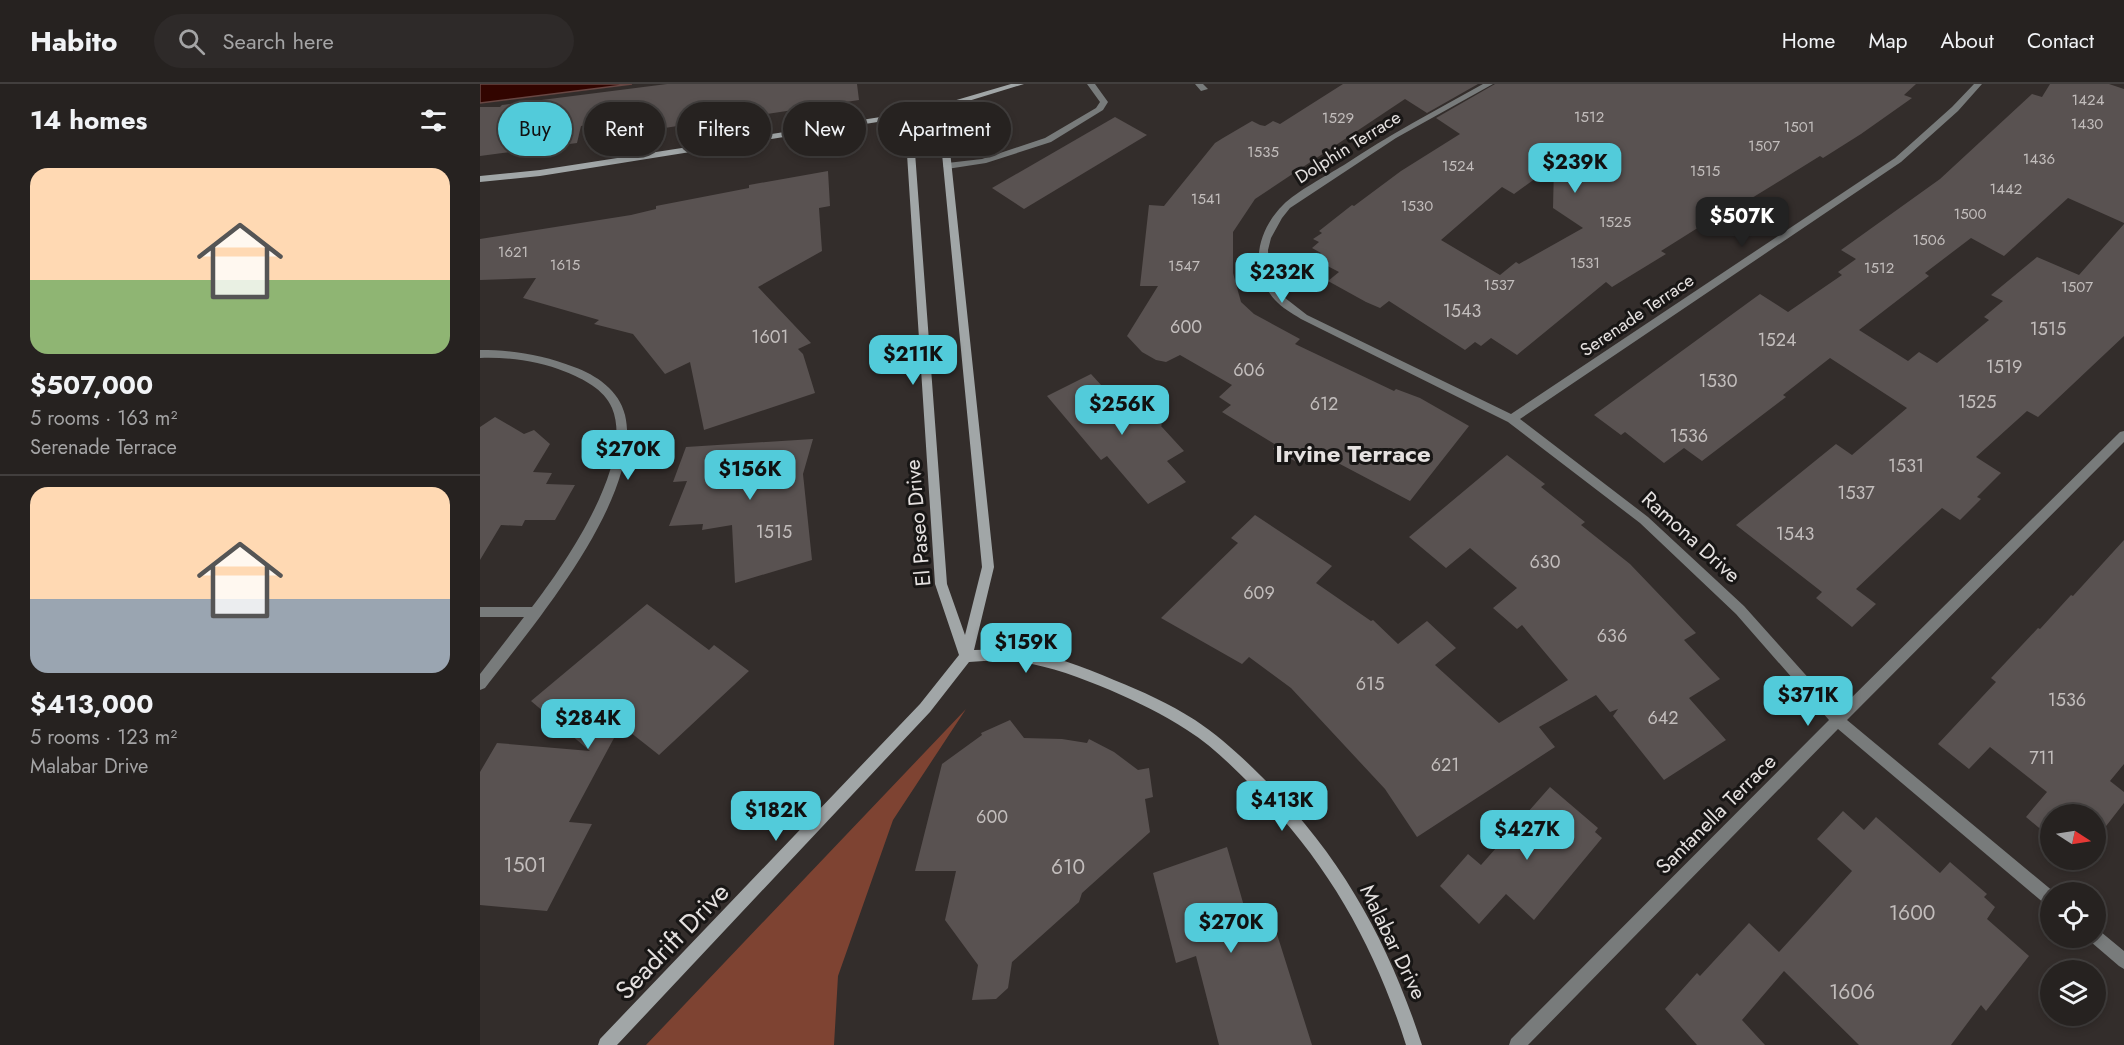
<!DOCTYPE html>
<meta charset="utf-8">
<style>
:root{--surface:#262220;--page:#2e2a29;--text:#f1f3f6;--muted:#a4a4a5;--line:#423f3e;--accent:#52cbda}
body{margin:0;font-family:Jost,sans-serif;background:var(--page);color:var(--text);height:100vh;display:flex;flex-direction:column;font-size:22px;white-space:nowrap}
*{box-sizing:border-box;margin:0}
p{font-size:20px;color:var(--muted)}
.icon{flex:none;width:33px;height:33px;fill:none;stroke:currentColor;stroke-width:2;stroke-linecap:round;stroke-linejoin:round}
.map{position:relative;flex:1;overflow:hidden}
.drawer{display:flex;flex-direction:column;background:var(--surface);width:480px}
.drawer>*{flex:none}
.top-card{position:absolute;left:18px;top:18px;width:570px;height:54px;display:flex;gap:12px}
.needle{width:39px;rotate:102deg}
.fabs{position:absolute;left:1560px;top:720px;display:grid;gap:12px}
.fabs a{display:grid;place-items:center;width:66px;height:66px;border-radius:50%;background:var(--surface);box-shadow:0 3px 9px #0003,0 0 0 2px var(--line);font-size:30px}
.price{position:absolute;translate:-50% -51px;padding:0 14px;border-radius:12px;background:var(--accent);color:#111;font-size:20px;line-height:39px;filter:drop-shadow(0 2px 3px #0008)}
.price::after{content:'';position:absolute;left:50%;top:36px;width:18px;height:14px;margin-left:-9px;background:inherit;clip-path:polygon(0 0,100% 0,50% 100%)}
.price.active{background:#222;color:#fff}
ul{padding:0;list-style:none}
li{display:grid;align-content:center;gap:12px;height:318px;padding:0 30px}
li+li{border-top:2px solid var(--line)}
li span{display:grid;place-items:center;height:186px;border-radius:18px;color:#555}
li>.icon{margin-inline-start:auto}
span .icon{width:108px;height:108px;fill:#fffc;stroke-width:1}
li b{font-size:26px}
h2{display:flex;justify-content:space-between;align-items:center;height:72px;padding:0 30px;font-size:26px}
.chip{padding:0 21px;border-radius:27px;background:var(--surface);box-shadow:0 3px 9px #0003,0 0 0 2px var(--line);font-size:21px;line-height:54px}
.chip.active{background:var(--accent);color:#111}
header{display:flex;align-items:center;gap:36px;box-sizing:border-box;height:84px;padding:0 30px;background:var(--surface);border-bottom:2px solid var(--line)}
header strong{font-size:28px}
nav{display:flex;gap:33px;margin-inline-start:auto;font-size:21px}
.search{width:420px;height:54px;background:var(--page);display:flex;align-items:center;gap:15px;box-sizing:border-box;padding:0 21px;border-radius:33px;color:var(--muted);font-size:22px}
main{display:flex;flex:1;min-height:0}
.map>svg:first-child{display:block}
</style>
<header>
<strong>Habito</strong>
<div class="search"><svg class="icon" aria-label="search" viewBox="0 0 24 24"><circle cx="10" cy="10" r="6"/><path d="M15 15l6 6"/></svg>Search here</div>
<nav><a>Home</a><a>Map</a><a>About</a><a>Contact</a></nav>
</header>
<main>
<section class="drawer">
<h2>14 homes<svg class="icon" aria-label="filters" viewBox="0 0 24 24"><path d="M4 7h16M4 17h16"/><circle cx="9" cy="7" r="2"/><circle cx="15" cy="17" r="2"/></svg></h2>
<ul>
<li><span style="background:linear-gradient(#ffd9b3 60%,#8fb573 0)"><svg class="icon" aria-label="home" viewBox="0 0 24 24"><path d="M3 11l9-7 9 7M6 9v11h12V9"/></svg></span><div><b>$507,000</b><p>5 rooms · 163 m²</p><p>Serenade Terrace</p></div></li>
<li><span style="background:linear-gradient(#ffd9b3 60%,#9aa5b1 0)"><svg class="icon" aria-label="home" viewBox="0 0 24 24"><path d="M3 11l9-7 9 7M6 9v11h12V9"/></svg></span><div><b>$413,000</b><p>5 rooms · 123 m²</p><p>Malabar Drive</p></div></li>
</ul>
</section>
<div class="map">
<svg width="1644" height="961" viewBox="0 0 1644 961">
<rect width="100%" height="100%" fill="#332d2b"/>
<polygon fill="#7e4332" points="486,625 413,736 358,892 354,961 166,961"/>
<polygon fill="#320500" stroke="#684743" stroke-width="1.5" points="0,0 152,0 0,19"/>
<g fill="#595251" fill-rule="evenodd">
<polygon points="187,0 377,0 379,16 267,33 267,31 153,49 156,33 101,42 97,59 0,72 0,23 20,23 22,21"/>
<polygon points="863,0 998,0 947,29 925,15 775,115 753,148 753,189 761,218 774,230 820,255 815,260 914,307 916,305 940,314 989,342 930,417 841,370 831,381 823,377 820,380 793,365 796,361 742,328 751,321 739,313 752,301 700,271 686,278 676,276 662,268 647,252 678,202 660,202 669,121 684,122 735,59 743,54 772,37 780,41 785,42 793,37 800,40"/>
<path d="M1015,0H1436L1424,11L1432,14L1381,50L1343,74L1340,72L1254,125L1251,123L1181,167L1186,170L1132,203L1126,198L1037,271L1011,254L1001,262L995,258L985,266L909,217L900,224L886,218L848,197L859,188L834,175L841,169L832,164L839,158L833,155L842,149L839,147L872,121L874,122L921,87L980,50L956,34ZM1074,81L1073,124L1103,144L1039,180L1036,178L1020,191L961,156L1022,103L1034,110Z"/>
<polygon points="1570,0 1629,0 1644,5 1644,139 1588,114 1524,172 1491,154 1445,189 1449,192 1379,246 1428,277 1439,268 1457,279 1509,236 1504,233 1523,217 1511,211 1557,173 1599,191 1644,140 1644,252 1558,333 1547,327 1496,373 1521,389 1497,413 1501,415 1480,436 1462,424 1376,505 1396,520 1372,543 1336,514 1342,508 1256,441 1356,360 1372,371 1427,324 1350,274 1303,311 1306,313 1222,377 1204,364 1184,379 1145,348 1141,351 1114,331 1280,210 1308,228 1362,191 1358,188 1376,175 1361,166 1460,95 1552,10 1562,13"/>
<polygon points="635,33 667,51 544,125 512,104"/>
<polygon points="348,87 350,122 339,124 342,167 278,203 331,259 318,265 323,270 335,309 224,346 210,278 185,290 153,250 114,240 119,236 43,214 56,194 0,196 0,155 151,131 176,125 176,122 269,104 269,101"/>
<polygon points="611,290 643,325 659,316 682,341 681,342 704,367 687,377 706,398 668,420 627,372 621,376 567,312"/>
<polygon points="15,333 44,350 54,346 70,360 53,388 72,389 66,400 95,401 75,436 45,436 42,442 21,441 0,476 0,343"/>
<polygon points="333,355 323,390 332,476 255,499 252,441 222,446 223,440 189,442 207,397 193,398 206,363"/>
<polygon points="1027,371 1065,400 1061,403 1105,438 1101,441 1150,480 1216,549 1204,556 1240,595 1209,614 1246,656 1184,696 1133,632 1138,625 1130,628 1116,611 1059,643 1075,663 937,753 905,705 811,604 769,573 762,580 681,534 758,459 751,454 775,431 852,482 836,499 891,537 893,536 918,560 947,537 976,564 955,581 1019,639 1088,596 1042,541 1037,545 1013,524 1037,504 990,464 966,484 929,453"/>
<polygon points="1644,456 1644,680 1630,697 1644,708 1644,719 1616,755 1616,730 1570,730 1570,753 1546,733 1567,708 1510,663 1489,685 1458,660 1516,598 1511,594 1558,544 1560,545 1591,511 1593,512"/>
<polygon points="167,520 229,566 234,561 269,587 179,671 141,641 89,738 112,740 67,827 0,821 0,688 17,659 110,667 51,617"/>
<polygon points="530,636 544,654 582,655 607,659 609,655 634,668 658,686 669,684 673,713 665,715 670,748 602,809 599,818 532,878 528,904 516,915 492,916 498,881 465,836 476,787 435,787 462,680 502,651 501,649"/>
<polygon points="1070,703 1118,744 1115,748 1122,754 1054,836 1026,810 999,840 960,802 988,770 1001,781"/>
<polygon points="1363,727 1384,746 1396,733 1460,789 1470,778 1507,810 1504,813 1515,823 1507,835 1549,872 1506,927 1501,921 1471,961 1379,961 1304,887 1262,936 1285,961 1217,961 1185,925 1217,889 1220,892 1269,839 1299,868 1330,834 1372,787 1337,755"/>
<polygon points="747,763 768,836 790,828 832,961 739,961 716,872 696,879 673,789"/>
</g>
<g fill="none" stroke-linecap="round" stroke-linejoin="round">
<g fill="#787b7b" fill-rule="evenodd">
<polygon points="607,0 615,0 628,18 623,26 571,58 506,79 467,85 463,82 467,79 502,75 565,54 616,24 620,18"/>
<polygon points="715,0 723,0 728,5 721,7"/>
</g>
<g fill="#787b7b" fill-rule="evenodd">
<path d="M1003,0H1013L916,54L810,124L802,134L791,154L788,166L789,189L800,210L827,231L1031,330L1415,74L1472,23L1494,0H1502L1478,27L1421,78L1040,335L1168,433L1264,522L1358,627L1640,348L1644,347V358L1367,636L1574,808H1570V822L1565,820L1358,645L1048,961H1029L1031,955L1349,636L1256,530L1160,439L1028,338L821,235C812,229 802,224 795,216C769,187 776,148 803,121C817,107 846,92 864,81C909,51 956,26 1003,0Z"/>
<path d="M0,266C33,266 63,271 94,283C116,291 139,306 145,331C164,412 52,543 5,604L0,606V590L44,533H0V523H52C85,480 155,379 132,324C124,305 103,295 86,288C58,277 30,273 0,274Z"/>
<polygon points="1616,845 1621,848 1644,867 1644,885 1639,882 1611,858 1609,854 1616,854"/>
</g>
<path fill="#a1a6a7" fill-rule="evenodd" d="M531,0H544L446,30L468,48L514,483L494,566C506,566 518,565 530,566C566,568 601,582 634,596C662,607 690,620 715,636C739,652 761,672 781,692C860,770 908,856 942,961H926C894,860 847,777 772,702C752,682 731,661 707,646C683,630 657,618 630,606C601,594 571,582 539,578C523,576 506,577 489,578L450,628L137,961H118L120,955L440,620L479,571L455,500L426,55L435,32L60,92L0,98V92L60,86L439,27ZM442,35L460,49L502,483L485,551L467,500L434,55Z"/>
</g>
<g text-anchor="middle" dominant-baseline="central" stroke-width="6" stroke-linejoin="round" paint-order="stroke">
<g font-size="15" fill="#c2bdbc">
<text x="1608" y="16">1424</text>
<text x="1109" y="33">1512</text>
<text x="858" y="34">1529</text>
<text x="1607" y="40">1430</text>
<text x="1319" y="43">1501</text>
<text x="1284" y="62">1507</text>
<text x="783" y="68">1535</text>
<text x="1559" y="75">1436</text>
<text x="978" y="82">1524</text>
<text x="1225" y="87">1515</text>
<text x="1526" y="105">1442</text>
<text x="726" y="115">1541</text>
<text x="937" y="122">1530</text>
<text x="1490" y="130">1500</text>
<text x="1135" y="138">1525</text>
<text x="1449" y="156">1506</text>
<text x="33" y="168">1621</text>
<text x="1105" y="179">1531</text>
<text x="85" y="181">1615</text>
<text x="704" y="182">1547</text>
<text x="1399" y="184">1512</text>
<text x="1019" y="201">1537</text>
<text x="1597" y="203">1507</text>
</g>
<g font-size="18" fill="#e5e1e0" stroke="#181615">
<text transform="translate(868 63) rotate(-32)">Dolphin Terrace</text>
<text transform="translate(1157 231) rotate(-34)">Serenade Terrace</text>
</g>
<g font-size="18" fill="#c2bdbc">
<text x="982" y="227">1543</text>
<text x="706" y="243">600</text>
<text x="1568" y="245">1515</text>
<text x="290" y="253">1601</text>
<text x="1297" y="256">1524</text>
<text x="1524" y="283">1519</text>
<text x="769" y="286">606</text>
<text x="1238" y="297">1530</text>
<text x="1497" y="318">1525</text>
<text x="844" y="320">612</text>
<text x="1209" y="352">1536</text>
<text x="1426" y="382">1531</text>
<text x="1376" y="409">1537</text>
<text x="294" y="448">1515</text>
<text x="1315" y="450">1543</text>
<text x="1065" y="478">630</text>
<text x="779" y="509">609</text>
<text x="1132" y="552">636</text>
<text x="890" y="600">615</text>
<text x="1587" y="616">1536</text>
<text x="1183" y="634">642</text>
<text x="1562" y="674">711</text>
<text x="965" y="681">621</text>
<text x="512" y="733">600</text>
</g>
<g font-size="21" fill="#e5e1e0" stroke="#181615">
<text transform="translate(438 439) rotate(-95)">El Paseo Drive</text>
<text transform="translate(1211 453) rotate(42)">Ramona Drive</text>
<text transform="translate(1236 730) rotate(-45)">Santanella Terrace</text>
<text transform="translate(913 858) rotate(64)">Malabar Drive</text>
</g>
<g font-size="21" fill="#c2bdbc">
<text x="45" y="781">1501</text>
<text x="588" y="783">610</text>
<text x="1432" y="829">1600</text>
<text x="1372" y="908">1606</text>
</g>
<g font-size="24" font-weight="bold" fill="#e5e1e0" stroke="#181615">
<text x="873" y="369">Irvine Terrace</text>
</g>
<g font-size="26" fill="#e5e1e0" stroke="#181615">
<text transform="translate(192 857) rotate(-46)">Seadrift Drive</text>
</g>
</g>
</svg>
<div class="fabs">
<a><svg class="needle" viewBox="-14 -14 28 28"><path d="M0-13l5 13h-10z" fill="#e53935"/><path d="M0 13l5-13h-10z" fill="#a4a4a5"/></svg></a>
<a><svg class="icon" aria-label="locate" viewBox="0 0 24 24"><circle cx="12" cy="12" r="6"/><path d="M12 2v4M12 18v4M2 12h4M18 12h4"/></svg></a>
<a><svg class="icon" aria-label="layers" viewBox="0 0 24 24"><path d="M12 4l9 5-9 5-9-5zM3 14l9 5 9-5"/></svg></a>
</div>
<b class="price" style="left:1095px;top:110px">$239K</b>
<b class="price active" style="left:1262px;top:164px">$507K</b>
<b class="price" style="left:802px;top:220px">$232K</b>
<b class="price" style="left:433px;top:302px">$211K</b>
<b class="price" style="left:642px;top:352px">$256K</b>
<b class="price" style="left:148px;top:397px">$270K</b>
<b class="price" style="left:270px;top:417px">$156K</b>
<b class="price" style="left:546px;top:590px">$159K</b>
<b class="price" style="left:1328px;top:643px">$371K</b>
<b class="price" style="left:108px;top:666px">$284K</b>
<b class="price" style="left:802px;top:748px">$413K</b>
<b class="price" style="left:296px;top:758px">$182K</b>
<b class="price" style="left:1047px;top:777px">$427K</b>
<b class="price" style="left:751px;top:870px">$270K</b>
<div class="top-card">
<a class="chip active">Buy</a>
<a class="chip">Rent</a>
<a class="chip">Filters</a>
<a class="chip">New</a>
<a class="chip">Apartment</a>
</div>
</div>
</main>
